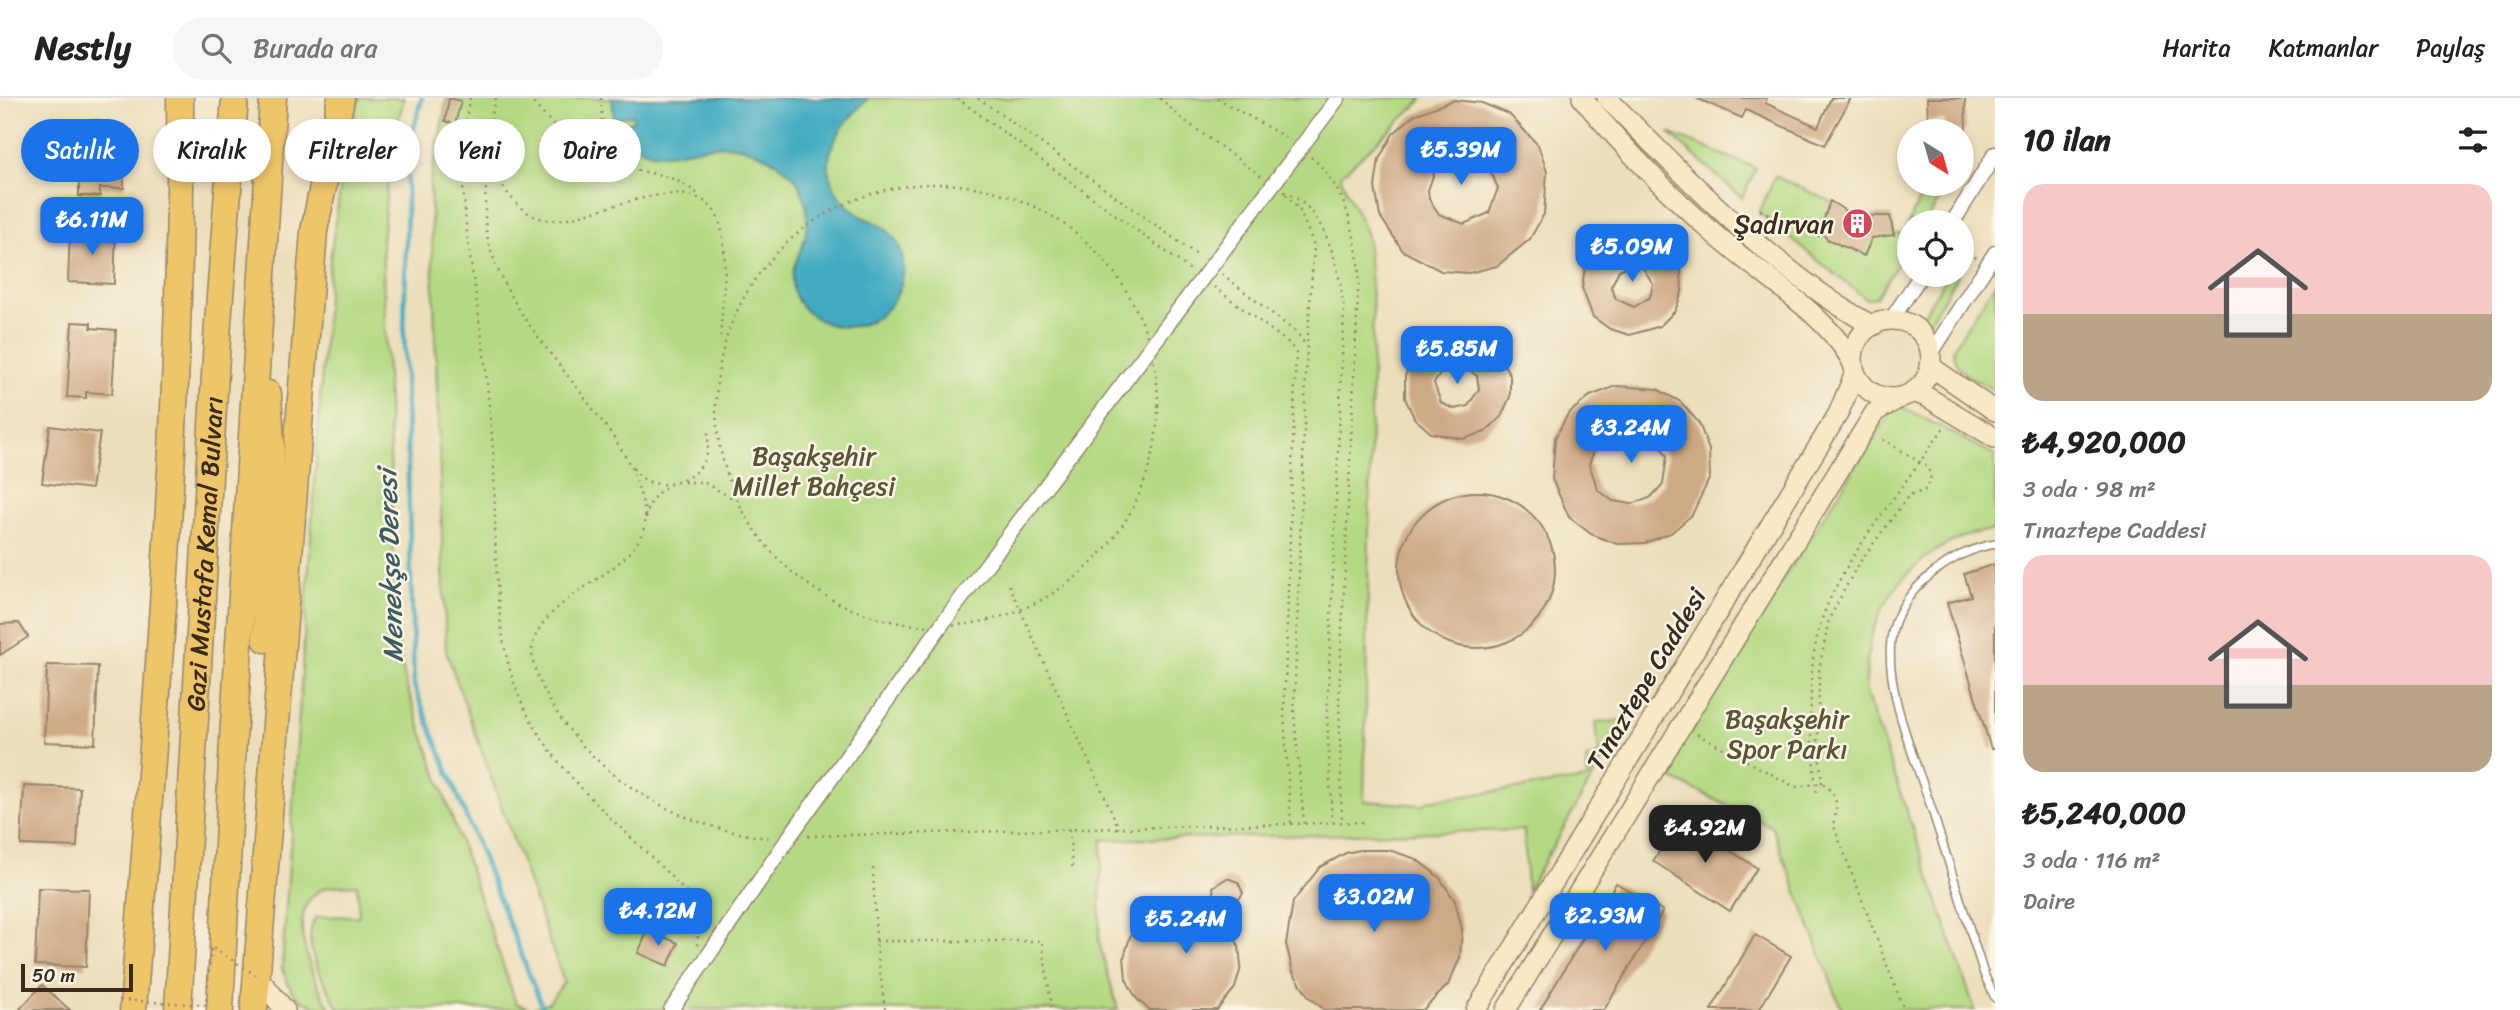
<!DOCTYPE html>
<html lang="tr">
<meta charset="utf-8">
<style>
:root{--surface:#fff;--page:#f6f6f6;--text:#222;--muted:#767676;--line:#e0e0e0;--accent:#1a73e8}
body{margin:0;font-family:Sriracha,sans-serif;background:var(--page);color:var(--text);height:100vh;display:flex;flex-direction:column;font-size:26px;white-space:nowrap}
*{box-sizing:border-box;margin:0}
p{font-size:23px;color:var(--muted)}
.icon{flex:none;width:38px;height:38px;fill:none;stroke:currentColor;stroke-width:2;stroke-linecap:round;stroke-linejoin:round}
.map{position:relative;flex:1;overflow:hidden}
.drawer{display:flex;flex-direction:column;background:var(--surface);width:525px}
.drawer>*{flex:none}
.guide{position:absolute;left:21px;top:21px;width:665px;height:63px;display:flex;gap:14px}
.needle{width:46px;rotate:143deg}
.buttons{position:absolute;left:1897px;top:21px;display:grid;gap:14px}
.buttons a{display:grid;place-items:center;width:77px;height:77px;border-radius:50%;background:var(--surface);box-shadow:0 4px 10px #0003;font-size:35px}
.scale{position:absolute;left:21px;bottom:18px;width:112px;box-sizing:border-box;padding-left:7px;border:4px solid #3b2a1e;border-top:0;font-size:19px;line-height:24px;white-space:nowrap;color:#3b2a1e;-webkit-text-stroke:5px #fcf5e5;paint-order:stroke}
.price{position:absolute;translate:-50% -60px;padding:0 16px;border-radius:14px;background:var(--accent);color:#fff;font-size:23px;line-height:46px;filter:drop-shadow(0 2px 4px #0008)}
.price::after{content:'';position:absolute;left:50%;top:42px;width:21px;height:16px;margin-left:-10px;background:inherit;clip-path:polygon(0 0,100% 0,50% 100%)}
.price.selected{background:#222;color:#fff}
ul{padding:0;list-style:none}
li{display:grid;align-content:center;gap:14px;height:371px;padding:0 28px}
li span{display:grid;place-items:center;height:217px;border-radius:21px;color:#555}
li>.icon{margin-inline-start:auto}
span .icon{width:126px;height:126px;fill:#fffc;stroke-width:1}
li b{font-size:30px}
h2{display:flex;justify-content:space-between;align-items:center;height:84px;padding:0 28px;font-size:30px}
.chip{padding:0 24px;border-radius:32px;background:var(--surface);box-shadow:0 4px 10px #0003;font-size:24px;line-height:63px}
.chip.selected{background:var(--accent);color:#fff}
header{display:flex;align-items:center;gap:42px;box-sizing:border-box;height:98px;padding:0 35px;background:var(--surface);border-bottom:2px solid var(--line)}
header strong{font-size:33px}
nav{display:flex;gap:38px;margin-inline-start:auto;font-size:24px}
.search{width:490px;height:63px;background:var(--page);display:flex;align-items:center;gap:18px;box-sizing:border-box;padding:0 24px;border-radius:38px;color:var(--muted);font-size:26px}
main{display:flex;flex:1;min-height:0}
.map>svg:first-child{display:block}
</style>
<header>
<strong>Nestly</strong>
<div class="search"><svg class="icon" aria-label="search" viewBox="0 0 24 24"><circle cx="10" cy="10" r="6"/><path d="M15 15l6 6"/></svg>Burada ara</div>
<nav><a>Harita</a><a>Katmanlar</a><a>Paylaş</a></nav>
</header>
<main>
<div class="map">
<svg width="1995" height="912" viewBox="0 0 1995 912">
<rect width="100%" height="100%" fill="#fcf5e5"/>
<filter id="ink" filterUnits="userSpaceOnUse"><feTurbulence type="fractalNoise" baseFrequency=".0143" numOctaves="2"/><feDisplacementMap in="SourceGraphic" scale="14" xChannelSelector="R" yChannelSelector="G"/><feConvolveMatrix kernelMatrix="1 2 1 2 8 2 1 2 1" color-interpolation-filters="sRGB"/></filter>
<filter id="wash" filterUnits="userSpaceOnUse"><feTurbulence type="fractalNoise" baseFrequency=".00686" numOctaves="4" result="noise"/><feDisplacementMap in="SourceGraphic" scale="28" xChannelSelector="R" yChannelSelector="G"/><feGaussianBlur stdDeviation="1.57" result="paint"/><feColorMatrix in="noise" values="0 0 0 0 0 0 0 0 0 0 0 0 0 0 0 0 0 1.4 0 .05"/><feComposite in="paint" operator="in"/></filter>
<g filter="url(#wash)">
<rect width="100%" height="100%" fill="#ecdebb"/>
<g fill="#b4d982" stroke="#788250" stroke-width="2">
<path d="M359,0H404L390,55L382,145L397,540L406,587L516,905L531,911L549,904L564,884L446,553L430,85L447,0H1424L1340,78L1367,137L1373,213L1364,703L1423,707L1427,703L1588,681L1586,660L1599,657L1595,625L1626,622L1527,793L1524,732L1102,742L1099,844L1118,912L339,911C326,887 298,847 316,819L359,818L357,787C347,788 334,787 325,790C279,809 314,885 331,912C299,904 293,902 282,870L329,169L346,51Z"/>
<polygon points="1669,35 1756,70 1742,100"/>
<polygon points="1775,78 1830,103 1854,118 1890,118 1894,137 1904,135 1926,86 1950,86 1925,124 1909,124 1909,148 1876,199 1866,201 1759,115"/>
<polygon points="1948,177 1958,177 1929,224 1924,227 1921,220"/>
<path d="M1995,185V293C1977,282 1951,275 1953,250Z"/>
<path d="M1900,308L1995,357V432C1937,436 1882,488 1870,544C1867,559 1867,576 1865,592L1975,912H1842L1772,729L1658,674L1894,310Z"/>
</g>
<path fill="#40aac0" stroke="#3e6a6f" stroke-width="2" d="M612,0H869C832,34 807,76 855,114C864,122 878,123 887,132C919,161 901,213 864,226C833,237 790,215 792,179C793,164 802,153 805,139C810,118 806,90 790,75C775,62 754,51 734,48C690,43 650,80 619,28L634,22L633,17L614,21Z"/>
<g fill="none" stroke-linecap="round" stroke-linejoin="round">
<polyline stroke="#40aac0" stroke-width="4.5" points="422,0 408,52 404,236 414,588 543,911"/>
</g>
<g id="blocks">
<g fill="#cea985" fill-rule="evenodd">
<polygon points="449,0 461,3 455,26 445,23"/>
<polygon points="1696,0 1767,0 1765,5 1818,29 1831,0 1851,0 1825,47 1746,12 1742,20"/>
<polygon points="1927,0 1965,0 1966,33 1945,33 1945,22 1928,23"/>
<path d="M1454,2L1482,5L1509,16L1538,47L1547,74L1544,116L1530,141L1497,168L1469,175L1441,173L1403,153L1380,118L1375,89L1379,61L1393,36L1414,17ZM1462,56L1487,65L1498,90L1489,115L1464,126L1439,116L1429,101L1428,92L1437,67Z"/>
<polygon points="79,22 100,22 100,27 124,27 124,90 100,90 100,98 79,98"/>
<polygon points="1830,103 1854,118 1890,118 1894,137 1872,140 1864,158 1827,141 1820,132"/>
<polygon points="70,131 116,133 114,186 68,184"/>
<path d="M1634,136L1655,141L1671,154L1681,173L1682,194L1675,213L1660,228L1630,237L1610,231L1593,219L1582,190L1585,169L1596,151L1614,140ZM1631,167L1643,170L1653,186L1650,199L1634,209L1616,201L1611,189L1619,172Z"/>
<polygon points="72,224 91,225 91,230 116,232 112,296 86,294 86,300 67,299"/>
<path d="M1452,235L1474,237L1493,248L1510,277V299L1501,319L1485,334L1463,341L1431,335L1414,320L1405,300V278L1414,257L1431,242ZM1460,265L1477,278L1479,291L1468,308L1454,311L1441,305L1434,285L1446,268Z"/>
<path d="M1616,288L1657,291L1681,304L1699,325L1709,352L1710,379L1692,417L1671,435L1645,445L1617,446L1591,436L1569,419L1552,381L1555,340L1568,316L1590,298ZM1624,328L1651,335L1667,358L1663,386L1650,400L1632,406L1613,403L1598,392L1589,366L1599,340Z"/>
<polygon points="50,328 100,335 91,391 42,385"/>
<circle cx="1477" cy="472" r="78"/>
<polygon points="1995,466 1995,651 1991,651 1947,505 1971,498 1964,476"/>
<polygon points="19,525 28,539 0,557 0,526"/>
<polygon points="47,567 98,568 95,646 44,644"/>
<polygon points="24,688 80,690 77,749 21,747"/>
<polygon points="1681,721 1757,770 1730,813 1653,763"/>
<polygon points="1360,752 1389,752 1416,761 1439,779 1455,803 1462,831 1460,860 1448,887 1423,912 1325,912 1309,899 1293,874 1286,846 1293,804 1320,769 1346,755"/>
<polygon points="1227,780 1238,784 1243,795 1233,810 1216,813 1229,829 1239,848 1241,869 1235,890 1217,912 1149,912 1136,900 1126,881 1124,859 1130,839 1143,821 1172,807 1193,807 1216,813 1213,789"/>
<polygon points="1616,785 1663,813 1604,912 1540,912"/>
<polygon points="38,790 89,791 86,869 35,867"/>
<polygon points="648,832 678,845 668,868 638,855"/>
<polygon points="1755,837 1791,858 1759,912 1711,912"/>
<polygon points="42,887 70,912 19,912"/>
</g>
</g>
</g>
<g filter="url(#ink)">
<use href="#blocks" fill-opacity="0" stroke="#94846c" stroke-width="2"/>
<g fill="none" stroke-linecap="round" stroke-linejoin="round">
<defs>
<path id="lane" d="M1995,446C1953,453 1904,489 1893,531C1880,583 1916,663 1932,712C1949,767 1967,821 1984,876L1995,900"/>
<g id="street">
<polyline points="1953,124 1995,56"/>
<polyline points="1891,222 1921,177"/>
<polyline points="1930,257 1995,155"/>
<polyline points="671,912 790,738 942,526 1338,0"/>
</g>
<g id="secondary">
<path d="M1582,0C1624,50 1663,91 1712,134C1753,172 1828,216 1852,264"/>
<path d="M1607,0C1683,77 1779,177 1873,228"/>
<circle cx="1892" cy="261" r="39"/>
<polyline points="1930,268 1995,313"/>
<polyline points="1912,294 1927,299 1995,340"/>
<polyline points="256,877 285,912"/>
<polyline points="1476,912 1838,316 1855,275"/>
<polyline points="1506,912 1875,314 1902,299"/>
</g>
<g id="highway">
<polyline points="266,541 271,345 268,296"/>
<path d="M133,912C156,609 183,304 180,0"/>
<path id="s1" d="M178,912L218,225L235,0"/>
<polyline points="220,912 233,642 273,0"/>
<polyline points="254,912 314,133 341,0"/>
</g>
</defs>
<use href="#lane" stroke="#94846c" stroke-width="10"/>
<use href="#street" stroke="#94846c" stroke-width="17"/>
<use href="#secondary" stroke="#94846c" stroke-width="22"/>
<use href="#highway" stroke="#94846c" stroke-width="29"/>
<g stroke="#94846c" stroke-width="2.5" stroke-dasharray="2 5" stroke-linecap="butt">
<path d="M470,0C453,74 470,153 480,227C486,264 488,301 492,338C499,420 487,531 522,605C560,686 633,735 691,800L699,820L697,849"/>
<path d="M496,0L492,15C490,48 485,82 485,115C485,182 546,248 584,299C604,327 629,355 638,389C641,399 647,415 645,425C636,476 553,491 534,542C527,561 540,585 549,602C594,680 681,731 770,740"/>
<path d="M529,0C552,28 580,54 614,66C649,78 670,72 700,98"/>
<polyline points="601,0 602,26 624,69"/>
<polyline points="957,0 1192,173"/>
<polyline points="978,0 1200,159"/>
<polyline points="1160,0 1181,20 1261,78"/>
<polyline points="1217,0 1290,42"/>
<path d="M1311,59C1344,87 1356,133 1359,175L1339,595L1342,725"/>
<polyline points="1962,61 1971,65"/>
<path d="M490,64C500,88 522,123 553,122C595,121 692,67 717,118C731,147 722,207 720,240"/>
<circle cx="937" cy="307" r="221"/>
<path d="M1284,94C1327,109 1340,173 1344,212L1327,617L1332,724"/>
<polyline points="1286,96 1300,113 1314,147 1307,249"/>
<polyline points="1830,103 1820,132 1827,141 1864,158 1872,140"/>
<polyline points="1760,112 1824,140"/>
<polyline points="1962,142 1976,160"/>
<polyline points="1222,176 1297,235 1307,249 1294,615 1304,726"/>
<polyline points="1214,189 1290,246 1296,255 1284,617 1291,726"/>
<path d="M633,370C650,398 695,387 706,359C709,351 708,339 708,330"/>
<polyline points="684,384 703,384 732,400"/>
<path d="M646,420C649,405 655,393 670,388"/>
<polyline points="1009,487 1119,730"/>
<path d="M1697,636L1795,689L1822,685C1838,697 1839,708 1833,726L1904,912"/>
<polyline points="1822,685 1818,646 1819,572 1829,521 1857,468 1909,397 1924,393 1931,382 1928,369 1879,339"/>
<path d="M1816,694C1812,643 1806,589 1817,539C1830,473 1906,388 1944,329"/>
<polyline points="1069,732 1073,774"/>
<polyline points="808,738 1364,724"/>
<polyline points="873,770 876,843 885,912"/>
<polyline points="876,843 1042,843 1052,912"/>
</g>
<use href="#lane" stroke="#fff" stroke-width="7"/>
<use href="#street" stroke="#fff" stroke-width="14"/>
<use href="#secondary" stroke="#f8e8c3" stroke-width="19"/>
<use href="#highway" stroke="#eec569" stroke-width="26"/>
<polyline stroke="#94846c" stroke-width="2.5" stroke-dasharray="2 5" stroke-linecap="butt" points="120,902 206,907 211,849 256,877"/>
</g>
</g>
<defs>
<symbol id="building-disc" viewBox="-11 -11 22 22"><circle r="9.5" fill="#d1495b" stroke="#fcf5e5"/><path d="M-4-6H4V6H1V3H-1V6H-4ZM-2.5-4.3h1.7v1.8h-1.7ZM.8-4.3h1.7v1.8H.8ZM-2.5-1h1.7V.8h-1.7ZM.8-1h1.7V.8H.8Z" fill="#fff"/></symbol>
</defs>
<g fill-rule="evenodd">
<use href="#building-disc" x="1840" y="108" width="35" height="35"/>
</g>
<g text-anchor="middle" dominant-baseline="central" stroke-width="5" stroke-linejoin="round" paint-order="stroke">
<g font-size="26" fill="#3b2a1e" stroke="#fcf5e5" text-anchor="end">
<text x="1834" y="126">Şadırvan</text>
</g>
<g font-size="26" fill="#595637" stroke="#fcf5e5">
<text x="814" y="358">Başakşehir<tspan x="814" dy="30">Millet Bahçesi</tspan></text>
<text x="1787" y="621">Başakşehir<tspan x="1787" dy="30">Spor Parkı</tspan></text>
</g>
<g font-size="26" fill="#3b2a1e" stroke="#fcf5e5">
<text stroke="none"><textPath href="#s1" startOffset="457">Gazi Mustafa Kemal Bulvarı</textPath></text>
<text transform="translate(1646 581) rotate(-59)">Tınaztepe Caddesi</text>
</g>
<g font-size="28" font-style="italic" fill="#3d5d5f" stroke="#fcf5e5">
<text transform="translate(390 468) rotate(-92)">Menekşe Deresi</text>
</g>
</g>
</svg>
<div class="buttons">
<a><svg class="needle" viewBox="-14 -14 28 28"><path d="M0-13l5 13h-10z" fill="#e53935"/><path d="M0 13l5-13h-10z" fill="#767676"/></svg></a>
<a><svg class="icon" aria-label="locate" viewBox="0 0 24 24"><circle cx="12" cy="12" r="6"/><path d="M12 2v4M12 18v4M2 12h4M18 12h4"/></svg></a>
</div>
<div class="scale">50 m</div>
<b class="price" style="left:1461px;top:89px">₺5.39M</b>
<b class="price" style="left:92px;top:159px">₺6.11M</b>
<b class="price" style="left:1632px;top:186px">₺5.09M</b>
<b class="price" style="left:1457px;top:288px">₺5.85M</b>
<b class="price" style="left:1631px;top:367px">₺3.24M</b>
<b class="price selected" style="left:1705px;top:767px">₺4.92M</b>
<b class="price" style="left:1374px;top:836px">₺3.02M</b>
<b class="price" style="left:658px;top:850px">₺4.12M</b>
<b class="price" style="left:1605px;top:855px">₺2.93M</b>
<b class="price" style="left:1186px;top:858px">₺5.24M</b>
<div class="guide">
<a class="chip selected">Satılık</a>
<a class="chip">Kiralık</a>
<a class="chip">Filtreler</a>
<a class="chip">Yeni</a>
<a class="chip">Daire</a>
</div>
</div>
<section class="drawer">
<h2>10 ilan<svg class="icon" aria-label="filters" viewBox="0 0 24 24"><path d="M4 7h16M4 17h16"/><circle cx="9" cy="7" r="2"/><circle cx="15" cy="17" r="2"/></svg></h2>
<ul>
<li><span style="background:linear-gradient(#f6c9c9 60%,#b9a48a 0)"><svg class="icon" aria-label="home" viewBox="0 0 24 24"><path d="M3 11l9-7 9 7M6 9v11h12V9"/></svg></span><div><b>₺4,920,000</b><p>3 oda · 98 m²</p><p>Tınaztepe Caddesi</p></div></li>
<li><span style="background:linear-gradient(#f6c9c9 60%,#b9a48a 0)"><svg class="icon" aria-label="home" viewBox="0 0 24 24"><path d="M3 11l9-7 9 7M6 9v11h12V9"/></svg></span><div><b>₺5,240,000</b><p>3 oda · 116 m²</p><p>Daire</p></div></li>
</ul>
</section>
</main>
